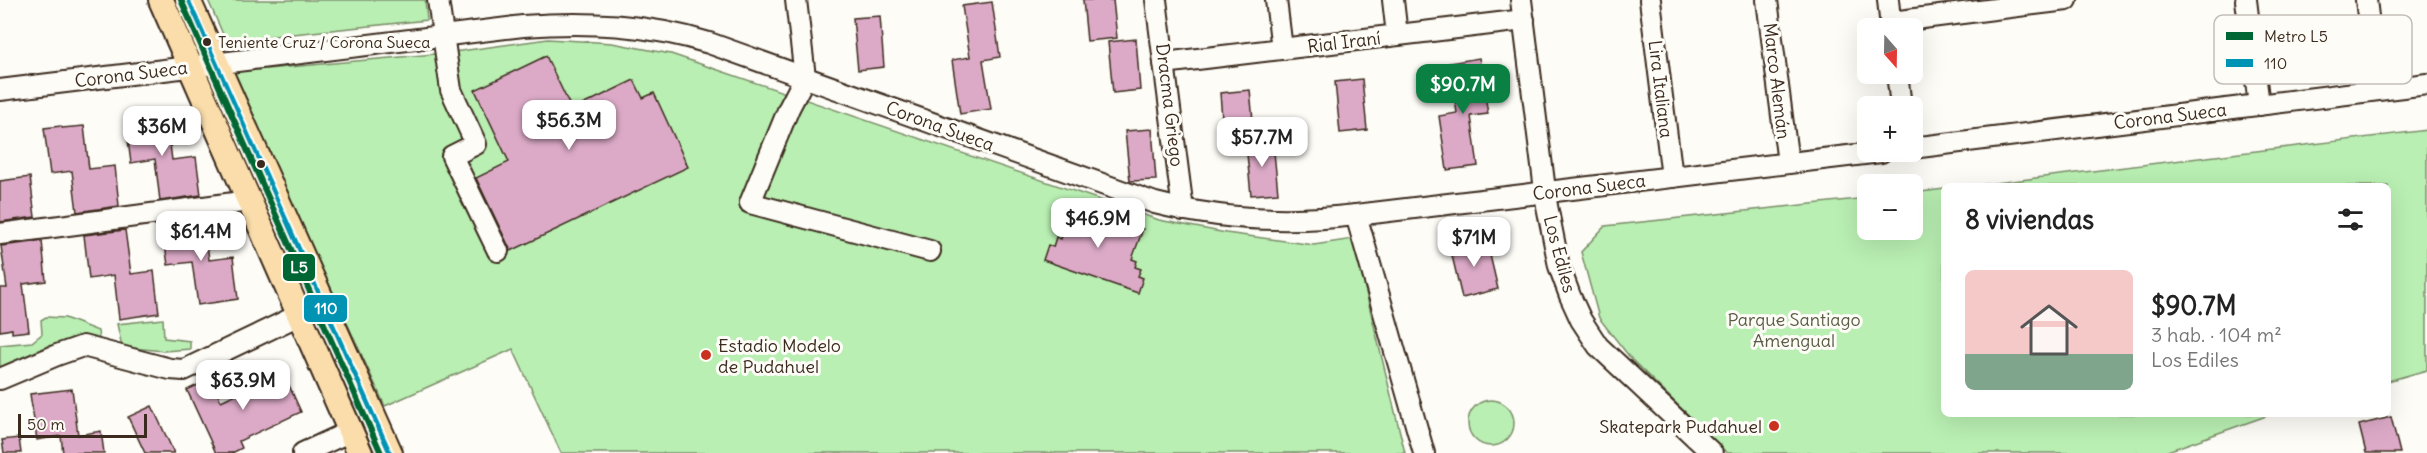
<!DOCTYPE html>
<html lang="es">
<meta charset="utf-8">
<style>
:root{--surface:#fff;--page:#f2f2f2;--text:#222;--muted:#767676;--accent:#0b8043}
body{margin:0;font-family:Delius,sans-serif;background:var(--page);color:var(--text);height:100vh;display:flex;flex-direction:column;font-size:22px;white-space:nowrap}
*{box-sizing:border-box;margin:0}
p{font-size:20px;color:var(--muted)}
.icon{flex:none;width:33px;height:33px;fill:none;stroke:currentColor;stroke-width:2;stroke-linecap:round;stroke-linejoin:round}
.map{position:relative;flex:1;overflow:hidden}
.panel{position:absolute;left:1941px;top:183px;width:450px;height:234px;display:flex;flex-direction:column;background:var(--surface);border-radius:9px;box-shadow:0 6px 24px #0002}
.panel>*{flex:none}
.needle{width:39px;rotate:160deg}
.tools{position:absolute;left:1857px;top:18px;display:grid;gap:12px}
.tools a{display:grid;place-items:center;width:66px;height:66px;border-radius:9px;background:var(--surface);box-shadow:0 6px 24px #0002;font-size:30px}
.scale{position:absolute;left:18px;bottom:15px;width:129px;box-sizing:border-box;padding-left:6px;border:3px solid #3b2a1e;border-top:0;font-size:16px;line-height:21px;white-space:nowrap;color:#3b2a1e;-webkit-text-stroke:4px #fdfcf7;paint-order:stroke}
.price{position:absolute;translate:-50% -51px;padding:0 14px;border-radius:12px;background:#fff;color:#222;font-size:20px;line-height:39px;filter:drop-shadow(0 2px 3px #0008)}
.price::after{content:'';position:absolute;left:50%;top:36px;width:18px;height:14px;margin-left:-9px;background:inherit;clip-path:polygon(0 0,100% 0,50% 100%)}
.price.on{background:var(--accent);color:#fff}
ul{padding:0;list-style:none}
li{display:flex;align-items:center;gap:18px;height:150px;padding:0 24px}
li span{display:grid;place-items:center;flex:none;width:168px;height:120px;border-radius:9px;color:#555}
li>.icon{margin-inline-start:auto}
span .icon{width:72px;height:72px;fill:#fffc;stroke-width:1}
li b{font-size:26px}
h2{display:flex;justify-content:space-between;align-items:center;height:72px;padding:0 24px;font-size:26px}
.map>svg:first-child{display:block}
</style>
<div class="map">
<svg width="2427" height="453" viewBox="0 0 2427 453">
<rect width="100%" height="100%" fill="#fdfcf7"/>
<filter id="ink" filterUnits="userSpaceOnUse"><feTurbulence type="fractalNoise" baseFrequency=".0167" numOctaves="2"/><feDisplacementMap in="SourceGraphic" scale="12" xChannelSelector="R" yChannelSelector="G"/><feConvolveMatrix kernelMatrix="1 2 1 2 8 2 1 2 1" color-interpolation-filters="sRGB"/></filter>
<g filter="url(#ink)">
<g fill="#b9efb2" stroke="#7a8c68" stroke-width="1.5">
<polygon points="208,0 425,0 427,20 226,41"/>
<polygon points="548,39 612,43 671,54 1159,220 1226,233 1314,245 1353,239 1405,453 561,453 513,349 385,406 232,72 446,53"/>
<polygon points="2427,130 2427,370 2388,381 2388,186 1971,186"/>
<polygon points="1944,189 1944,414 2272,414 2162,453 1727,453 1632,360 1599,318 1581,252 1605,226 1867,198 1868,230 1912,230 1913,193"/>
<polygon points="46,317 65,318 98,331 99,339 48,346 0,367 0,345 32,342 42,334 41,320"/>
<polygon points="163,319 164,338 190,341 190,349 164,351 122,347 117,324"/>
<circle cx="1491" cy="423" r="23"/>
</g>
<g fill="#dcaac7" stroke="#3b2a1e" stroke-width="1.5">
<polygon points="1083,0 1113,0 1117,38 1087,41"/>
<polygon points="992,2 1000,57 983,60 991,109 960,114 952,60 970,57 962,6"/>
<polygon points="880,16 884,67 858,70 853,18"/>
<polygon points="1136,39 1140,90 1113,93 1108,42"/>
<polygon points="546,56 572,110 634,80 643,98 654,93 688,167 511,251 476,178 509,162 475,90"/>
<polygon points="1479,58 1488,114 1471,116 1478,166 1447,170 1439,116 1457,113 1449,63"/>
<polygon points="1362,79 1367,130 1340,133 1335,82"/>
<polygon points="1250,90 1255,141 1224,144 1220,93"/>
<polygon points="166,114 172,160 196,157 201,195 160,201 155,159 131,163 125,117"/>
<polygon points="61,126 62,128 84,126 89,169 115,166 119,206 77,212 72,171 50,174 44,128"/>
<polygon points="1152,129 1156,180 1130,181 1125,131"/>
<polygon points="1273,142 1278,193 1251,195 1246,144"/>
<polygon points="30,177 35,217 0,222 0,181"/>
<polygon points="1073,205 1143,229 1132,259 1137,261 1135,267 1141,269 1138,276 1143,278 1138,293 1043,260 1048,245 1053,247 1056,237 1061,239"/>
<polygon points="204,219 209,260 233,257 238,299 198,305 192,262 168,265 162,225"/>
<polygon points="125,230 131,274 154,271 159,313 119,319 114,275 89,279 84,235"/>
<polygon points="1486,238 1498,289 1462,298 1450,247"/>
<polygon points="42,241 46,281 23,284 29,331 12,333 12,329 0,331 0,288 7,288 1,246"/>
<polygon points="283,372 301,412 239,441 242,448 232,453 216,453 187,390 210,379 221,401"/>
<polygon points="72,389 78,435 101,431 104,453 63,453 61,436 37,440 30,394"/>
<polygon points="152,406 174,453 145,453 128,417"/>
<polygon points="2391,417 2400,453 2366,453 2359,425"/>
<polygon points="19,438 21,453 4,453 2,440"/>
</g>
<g fill="none" stroke-linecap="round" stroke-linejoin="round">
<defs>
<g id="minor">
<polyline points="438,0 451,90 476,144 452,156 498,251"/>
<polyline points="796,0 805,77 789,108 750,203 930,251"/>
<polyline points="1156,0 1183,210"/>
<polyline points="1276,0 1282,49"/>
<polyline points="1393,0 1397,35"/>
<polyline points="1521,0 1547,206 1559,266 1570,296 1581,320 1598,346 1712,453"/>
<polyline points="1650,0 1672,177"/>
<polyline points="1767,0 1788,163"/>
<polyline points="1888,0 1891,28"/>
<polyline points="2246,0 2259,105"/>
<polyline points="2366,0 2377,90"/>
<polyline points="1891,22 2067,0"/>
<polyline points="1164,63 1524,20"/>
<polyline points="1897,74 1901,106"/>
<path d="M0,90L523,26C587,21 647,24 709,43L1155,203C1222,220 1288,223 1356,215L1881,152"/>
<polyline points="1912,148 2427,84"/>
<polyline points="1356,215 1424,453"/>
<polyline points="0,234 249,201"/>
<polyline points="0,379 57,355 83,346 170,369 184,370 299,315"/>
<polyline points="303,453 351,431"/>
</g>
<g id="major">
<polyline points="161,0 360,453"/>
<polyline points="188,0 390,453"/>
</g>
</defs>
<use href="#minor" stroke="#3b2a1e" stroke-width="24"/>
<use href="#major" stroke="#3b2a1e" stroke-width="28"/>
<use href="#minor" stroke="#fdfcf7" stroke-width="20"/>
<use href="#major" stroke="#faddab" stroke-width="24"/>
<defs>
<polyline id="bus-1" points="188,0 390,453"/>
</defs>
<use href="#bus-1" stroke="#fdfcf7" stroke-width="9"/>
<use href="#bus-1" stroke="#0093b3" stroke-width="4.5"/>
<defs>
<polyline id="metro-1" points="181,0 381,453"/>
</defs>
<use href="#metro-1" stroke="#fdfcf7" stroke-width="10"/>
<use href="#metro-1" stroke="#063" stroke-width="6"/>
</g>
</g>
<g fill="#3b2a1e" stroke="#fdfcf7" stroke-width="2">
<circle cx="207" cy="42" r="5"/>
<circle cx="261" cy="164" r="5"/>
</g>
<g fill="#c8321e" stroke="#fdfcf7" stroke-width="2">
<circle cx="706" cy="355" r="6"/>
<circle cx="1774" cy="426" r="6"/>
</g>
<g text-anchor="middle" dominant-baseline="central" stroke-width="6" stroke-linejoin="round" paint-order="stroke">
<g font-size="16" fill="#3b2a1e" stroke="#fdfcf7" text-anchor="start">
<text x="218" y="42">Teniente Cruz / Corona Sueca</text>
</g>
<g font-size="18" fill="#3b2a1e" stroke="#fdfcf7">
<text transform="translate(1344 42) rotate(-7)">Rial Iraní</text>
<text transform="translate(131 74) rotate(-7)">Corona Sueca</text>
<text transform="translate(1777 81) rotate(83)">Marco Alemán</text>
<text transform="translate(1661 89) rotate(83)">Lira Italiana</text>
<text transform="translate(1170 105) rotate(83)">Dracma Griego</text>
<text transform="translate(2170 116) rotate(-7)">Corona Sueca</text>
<text transform="translate(940 126) rotate(20)">Corona Sueca</text>
<text transform="translate(1589 187) rotate(-7)">Corona Sueca</text>
<text transform="translate(1560 254) rotate(75)">Los Ediles</text>
</g>
<g font-size="18" fill="#5a5b43" stroke="#fdfcf7">
<text x="1794" y="319">Parque Santiago<tspan x="1794" dy="21">Amengual</tspan></text>
</g>
<g font-size="18" fill="#3b2a1e" stroke="#fdfcf7" text-anchor="start">
<text x="718" y="345">Estadio Modelo<tspan x="718" dy="21">de Pudahuel</tspan></text>
<text x="1762" y="426" text-anchor="end">Skatepark Pudahuel</text>
</g>
</g>
<rect x="2214" y="15" width="198" height="69" rx="9" fill="#fdfcf7" stroke="#c3bdb6" stroke-width="1.5"/>
<rect x="2226" y="32" width="27" height="8" fill="#063"/>
<rect x="2226" y="59" width="27" height="8" fill="#0093b3"/>
<g font-size="16" fill="#3b2a1e">
<text x="2264" y="42">Metro L5</text>
<text x="2264" y="69">110</text>
</g>
<g stroke="#fdfcf7" stroke-width="2">
<rect x="282" y="253" width="34" height="29" rx="6" fill="#063"/>
<rect x="303" y="294" width="45" height="29" rx="6" fill="#0093b3"/>
</g>
<g font-size="16" text-anchor="middle" font-weight="bold" fill="#fff">
<text x="299" y="273">L5</text>
<text x="326" y="314">110</text>
</g>
</svg>
<div class="tools">
<a><svg class="needle" viewBox="-14 -14 28 28"><path d="M0-13l5 13h-10z" fill="#e53935"/><path d="M0 13l5-13h-10z" fill="#767676"/></svg></a>
<a>+</a>
<a>−</a>
</div>
<div class="scale">50 m</div>
<b class="price on" style="left:1463px;top:115px">$90.7M</b>
<b class="price" style="left:569px;top:151px">$56.3M</b>
<b class="price" style="left:162px;top:157px">$36M</b>
<b class="price" style="left:1262px;top:168px">$57.7M</b>
<b class="price" style="left:1098px;top:249px">$46.9M</b>
<b class="price" style="left:201px;top:262px">$61.4M</b>
<b class="price" style="left:1474px;top:268px">$71M</b>
<b class="price" style="left:243px;top:411px">$63.9M</b>
<section class="panel">
<h2>8 viviendas<svg class="icon" aria-label="filters" viewBox="0 0 24 24"><path d="M4 7h16M4 17h16"/><circle cx="9" cy="7" r="2"/><circle cx="15" cy="17" r="2"/></svg></h2>
<ul>
<li><span style="background:linear-gradient(#f6c9c9 70%,#7fa58c 0)"><svg class="icon" aria-label="home" viewBox="0 0 24 24"><path d="M3 11l9-7 9 7M6 9v11h12V9"/></svg></span><div><b>$90.7M</b><p>3 hab. · 104 m²</p><p>Los Ediles</p></div></li>
</ul>
</section>
</div>
